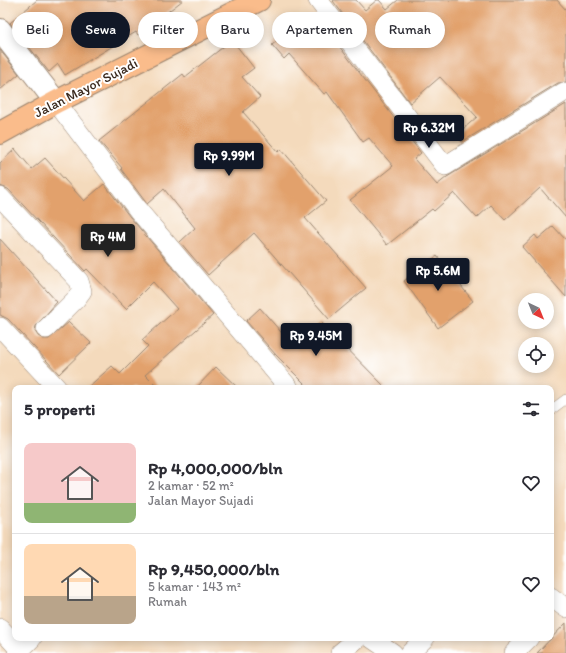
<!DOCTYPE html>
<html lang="id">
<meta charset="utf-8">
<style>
:root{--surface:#fff;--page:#f2f2f3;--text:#2b2b33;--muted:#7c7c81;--line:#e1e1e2;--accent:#111827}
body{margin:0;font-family:Itim,sans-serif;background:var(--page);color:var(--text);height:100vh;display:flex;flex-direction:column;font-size:15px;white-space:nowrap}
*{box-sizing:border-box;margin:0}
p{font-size:13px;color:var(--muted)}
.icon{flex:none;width:22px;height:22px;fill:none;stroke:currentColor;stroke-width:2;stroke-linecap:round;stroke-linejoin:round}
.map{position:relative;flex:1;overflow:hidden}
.panel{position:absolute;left:12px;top:385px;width:542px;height:256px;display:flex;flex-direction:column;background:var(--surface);border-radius:8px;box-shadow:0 2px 10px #0003}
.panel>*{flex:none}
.banner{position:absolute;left:12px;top:12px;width:542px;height:36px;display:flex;gap:8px}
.needle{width:26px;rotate:137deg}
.controls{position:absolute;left:518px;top:293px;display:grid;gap:8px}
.controls a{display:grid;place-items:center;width:36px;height:36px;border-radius:50%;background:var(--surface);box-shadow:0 2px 10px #0003;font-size:20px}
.price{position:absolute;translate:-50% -34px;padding:0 9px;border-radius:4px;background:var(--accent);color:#fff;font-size:13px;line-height:26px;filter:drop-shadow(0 1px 2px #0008)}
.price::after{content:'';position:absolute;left:50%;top:24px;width:12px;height:9px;margin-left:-6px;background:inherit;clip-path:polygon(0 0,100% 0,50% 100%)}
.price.active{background:#222;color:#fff}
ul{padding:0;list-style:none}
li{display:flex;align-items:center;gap:12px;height:100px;padding:0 12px}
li+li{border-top:1px solid var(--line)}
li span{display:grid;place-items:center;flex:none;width:112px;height:80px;border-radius:8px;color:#555}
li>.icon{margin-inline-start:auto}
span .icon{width:48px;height:48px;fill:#fffc;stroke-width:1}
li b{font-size:17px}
h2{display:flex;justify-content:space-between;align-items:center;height:48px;padding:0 12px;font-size:17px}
.pill{padding:0 14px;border-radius:18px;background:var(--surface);box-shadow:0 2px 10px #0003;font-size:14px;line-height:36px}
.pill.active{background:var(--accent);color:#fff}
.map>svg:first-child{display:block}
</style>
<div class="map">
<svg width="566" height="653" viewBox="0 0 566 653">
<rect width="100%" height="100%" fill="#fff"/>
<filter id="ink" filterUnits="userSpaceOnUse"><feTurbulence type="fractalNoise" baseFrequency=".025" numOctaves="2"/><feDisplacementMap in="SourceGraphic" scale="8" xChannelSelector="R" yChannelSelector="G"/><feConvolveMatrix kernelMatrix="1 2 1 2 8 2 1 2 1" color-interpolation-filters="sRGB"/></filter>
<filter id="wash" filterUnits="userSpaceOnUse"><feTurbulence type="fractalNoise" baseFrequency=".012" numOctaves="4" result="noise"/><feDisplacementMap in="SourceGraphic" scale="16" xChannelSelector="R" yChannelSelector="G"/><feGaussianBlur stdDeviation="0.9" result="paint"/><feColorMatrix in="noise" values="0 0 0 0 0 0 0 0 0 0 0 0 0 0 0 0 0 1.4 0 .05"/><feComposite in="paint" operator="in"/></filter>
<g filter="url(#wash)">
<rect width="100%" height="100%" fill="#f4dabc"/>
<g id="blocks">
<g fill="#e2a16c">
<polygon points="37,0 183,0 138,35 136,32 65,75 58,64 49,72 10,23"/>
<polygon points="334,0 356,0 365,10 377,0 379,0 387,9 398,0 557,0 566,10 566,82 558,83 462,142 456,135 477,117 440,77 410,103 333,1"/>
<polygon points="316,16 421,153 414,159 437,185 447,177 566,104 566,218 540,188 505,220 491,205 477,218 454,193 434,211 432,209 387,245 350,200 393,166 369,138 363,142 327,92 324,94 289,54 284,59 272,45 290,30 295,35"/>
<polygon points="232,40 254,68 242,77 260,97 243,112 278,152 281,149 326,201 305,218 366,288 329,319 254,233 208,275 180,242 195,228 164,189 147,204 121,169 122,168 99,141 183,74 185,77"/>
<polygon points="0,50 19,74 0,90"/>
<polygon points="15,149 32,169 45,158 84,201 104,184 130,217 213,315 145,375 158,388 87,388 112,366 120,374 148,346 142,340 177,309 153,282 126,309 87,269 85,271 8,189 0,186 0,163"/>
<polygon points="553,226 566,240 566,297 522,247 535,235 538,239"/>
<polygon points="0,239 57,302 36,326 35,331 38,336 43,339 49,339 69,322 91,343 59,374 8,319 0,315"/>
<polygon points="437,256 473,301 438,328 404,281"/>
<polygon points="260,308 295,348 321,322 386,388 309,388 276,355 246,321"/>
<polygon points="216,367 238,388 196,388"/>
<polygon points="566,623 566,653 537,653"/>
</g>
</g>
</g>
<g filter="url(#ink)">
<use href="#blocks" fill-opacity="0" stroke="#98826d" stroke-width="1"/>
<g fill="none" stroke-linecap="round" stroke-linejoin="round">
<defs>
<polyline id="service" points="551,410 566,399"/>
<g id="minor">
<polyline points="318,0 445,166 564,92"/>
<polyline points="56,102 138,210 289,388"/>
<polyline points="0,197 79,281 82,291 76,299 46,329"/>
<polyline points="0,327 57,388"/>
<polyline points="551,597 566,608"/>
<polyline points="0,628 20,650"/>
<polyline points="371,638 393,653"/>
<polyline points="17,653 32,638"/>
<polyline points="340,653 358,638"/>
<polyline points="410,653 425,638"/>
<polyline points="514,653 529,638"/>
</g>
<polyline id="tertiary" points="0,30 56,102"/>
<polyline id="trunk" points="0,133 56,102 259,0"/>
</defs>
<use href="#service" stroke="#98826d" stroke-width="10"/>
<use href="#minor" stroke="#98826d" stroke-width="20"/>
<use href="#tertiary" stroke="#98826d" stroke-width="24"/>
<use href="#trunk" stroke="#98826d" stroke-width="24"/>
<use href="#service" stroke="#fff" stroke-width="9"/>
<use href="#minor" stroke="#fff" stroke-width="19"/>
<use href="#tertiary" stroke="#fff" stroke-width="22"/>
<use href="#trunk" stroke="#fabc8b" stroke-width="22"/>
</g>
</g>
<g text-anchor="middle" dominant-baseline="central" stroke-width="4" stroke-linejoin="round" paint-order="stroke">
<g font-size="14" fill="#3b2a1e" stroke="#fff">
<text transform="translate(86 88) rotate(-27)">Jalan Mayor Sujadi</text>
</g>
</g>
</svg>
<div class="controls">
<a><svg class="needle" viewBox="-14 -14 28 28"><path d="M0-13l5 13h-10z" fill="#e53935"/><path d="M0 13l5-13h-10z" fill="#7c7c81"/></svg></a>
<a><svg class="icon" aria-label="locate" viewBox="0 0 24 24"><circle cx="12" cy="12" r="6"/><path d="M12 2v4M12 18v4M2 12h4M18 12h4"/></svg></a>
</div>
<b class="price" style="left:429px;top:149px">Rp 6.32M</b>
<b class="price" style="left:229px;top:177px">Rp 9.99M</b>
<b class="price active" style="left:108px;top:258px">Rp 4M</b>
<b class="price" style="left:438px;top:292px">Rp 5.6M</b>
<b class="price" style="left:316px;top:357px">Rp 9.45M</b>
<div class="banner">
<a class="pill">Beli</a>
<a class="pill active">Sewa</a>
<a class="pill">Filter</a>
<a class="pill">Baru</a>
<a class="pill">Apartemen</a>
<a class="pill">Rumah</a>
</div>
<section class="panel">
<h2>5 properti<svg class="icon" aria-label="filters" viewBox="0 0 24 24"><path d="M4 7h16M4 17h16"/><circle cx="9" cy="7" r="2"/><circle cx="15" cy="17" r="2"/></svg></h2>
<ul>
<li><span style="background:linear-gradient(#f6c9c9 75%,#8fb573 0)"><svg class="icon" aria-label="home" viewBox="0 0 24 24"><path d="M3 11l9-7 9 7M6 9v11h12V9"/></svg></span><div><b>Rp 4,000,000/bln</b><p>2 kamar · 52 m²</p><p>Jalan Mayor Sujadi</p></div><svg class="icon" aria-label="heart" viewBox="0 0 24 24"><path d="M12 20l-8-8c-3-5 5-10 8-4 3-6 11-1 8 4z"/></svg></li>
<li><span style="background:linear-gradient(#ffd9b3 65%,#b9a48a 0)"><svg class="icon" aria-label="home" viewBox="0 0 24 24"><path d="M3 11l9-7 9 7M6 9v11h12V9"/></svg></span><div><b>Rp 9,450,000/bln</b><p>5 kamar · 143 m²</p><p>Rumah</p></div><svg class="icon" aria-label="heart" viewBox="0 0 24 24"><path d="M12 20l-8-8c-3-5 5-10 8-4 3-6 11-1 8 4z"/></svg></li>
</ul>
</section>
</div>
